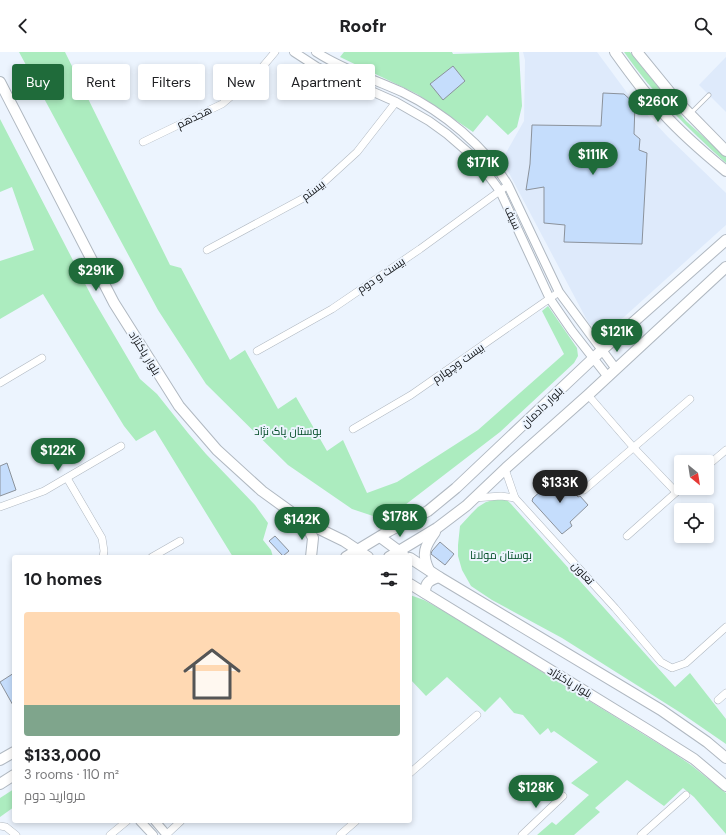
<!DOCTYPE html>
<meta charset="utf-8">
<style>
:root{--surface:#fff;--page:#f2f2f2;--text:#202124;--muted:#757577;--accent:#1f6b3a}
body{margin:0;font-family:"DM Sans",Cairo,sans-serif;background:var(--page);color:var(--text);height:100vh;display:flex;flex-direction:column;font-size:15px;white-space:nowrap}
*{box-sizing:border-box;margin:0}
p{font-size:13px;color:var(--muted)}
.icon{flex:none;width:22px;height:22px;fill:none;stroke:currentColor;stroke-width:2;stroke-linecap:round;stroke-linejoin:round}
.map{position:relative;flex:1;overflow:hidden}
.details{position:absolute;left:12px;top:503px;width:400px;height:268px;display:flex;flex-direction:column;background:var(--surface);border-radius:4px;box-shadow:0 2px 6px #0003}
.details>*{flex:none}
.top-card{position:absolute;left:12px;top:12px;width:400px;height:36px;display:flex;gap:8px}
.needle{width:26px;rotate:150deg}
.buttons{position:absolute;left:674px;top:403px;display:grid;gap:8px}
.buttons a{display:grid;place-items:center;width:40px;height:40px;border-radius:4px;background:var(--surface);box-shadow:0 2px 6px #0003;font-size:20px}
.price{position:absolute;translate:-50% -34px;padding:0 9px;border-radius:14px;background:var(--accent);color:#fff;font-size:13px;line-height:26px;filter:drop-shadow(0 1px 2px #0008)}
.price::after{content:'';position:absolute;left:50%;top:24px;width:12px;height:9px;margin-left:-6px;background:inherit;clip-path:polygon(0 0,100% 0,50% 100%)}
.price.selected{background:#222;color:#fff}
ul{padding:0;list-style:none}
li{display:grid;align-content:center;gap:8px;height:212px;padding:0 12px}
li span{display:grid;place-items:center;height:124px;border-radius:4px;color:#555}
li>.icon{margin-inline-start:auto}
span .icon{width:72px;height:72px;fill:#fffc;stroke-width:1}
li b{font-size:17px}
h2{display:flex;justify-content:space-between;align-items:center;height:48px;padding:0 12px;font-size:17px}
.tag{padding:0 14px;border-radius:4px;background:var(--surface);box-shadow:0 2px 6px #0003;font-size:14px;line-height:36px}
.tag.selected{background:var(--accent);color:#fff}
header{display:flex;justify-content:space-between;align-items:center;height:52px;padding:0 12px;background:var(--surface);font-size:18px;font-weight:800}
.map>svg:first-child{display:block}
</style>
<header><svg class="icon" aria-label="back" viewBox="0 0 24 24"><path d="M15 5l-7 7 7 7"/></svg>Roofr<svg class="icon" aria-label="search" viewBox="0 0 24 24"><circle cx="10" cy="10" r="6"/><path d="M15 15l6 6"/></svg></header>
<div class="map">
<svg width="726" height="783" viewBox="0 0 726 783">
<rect width="100%" height="100%" fill="#ecf4fe"/>
<g fill="#deeafb">
<polygon points="523,0 597,0 628,42 668,85 726,141 726,173 624,265 603,278 589,272 502,108 524,69 525,8"/>
<polygon points="726,5 726,60 699,33"/>
</g>
<g fill="#acecbf">
<polygon points="19,0 65,0 170,213 181,216 230,308 245,298 278,357 296,345 327,399 343,388 367,441 397,430 478,378 564,302 542,259 548,254 577,296 578,304 574,311 500,380 405,453 382,467 352,457 288,413 206,332 158,258"/>
<polygon points="344,0 452,0 453,2 519,0 522,54 517,75 508,83 487,63 473,80 417,42 340,5"/>
<path d="M624,0H630L686,69L726,105V111C688,77 654,43 624,0Z"/>
<polygon points="0,67 93,247 140,327 157,342 188,381 206,402 255,453 268,471 263,488 271,498 273,505 233,505 155,378 136,389 124,374 43,242 0,267 0,209 34,198 12,135 0,140"/>
<polygon points="497,447 507,448 511,452 675,635 690,621 726,667 726,692 681,661 562,586 492,548 471,534 462,518 458,504 458,493 460,474 472,461 478,455 486,450"/>
<polygon points="410,543 424,548 442,558 672,700 691,713 726,741 726,782 694,745 683,736 664,754 627,728 595,756 600,760 574,783 537,783 552,770 556,773 589,743 571,731 598,710 554,679 551,681 548,676 540,683 523,663 514,661 500,645 485,660 447,625 426,644 410,627"/>
<polygon points="14,737 14,755 0,765 0,746"/>
</g>
<g fill="#c5ddfc" stroke="#8b929b">
<polygon points="453,14 465,29 443,48 430,32"/>
<polygon points="603,41 624,42 635,52 634,82 640,87 639,98 647,101 642,192 564,190 565,173 544,171 544,135 526,138 530,112 532,73 601,74"/>
<polygon points="7,411 16,438 0,444 0,414"/>
<polygon points="560,422 569,432 568,433 578,445 580,444 588,453 570,470 572,474 562,482 532,449 533,446"/>
<polygon points="275,484 289,499 283,504 269,489"/>
<polygon points="440,490 454,502 445,513 431,502 432,499"/>
<polygon points="14,621 14,655 0,630"/>
</g>
<g fill="none" stroke-linecap="round" stroke-linejoin="round">
<defs>
<polyline id="service" points="690,62 709,43"/>
<g id="minor">
<polyline points="143,90 222,52 254,25 275,0"/>
<polyline points="207,198 311,142 357,100 396,50"/>
<polyline points="257,299 332,257 420,197 508,133"/>
<polyline points="0,331 42,306"/>
<polyline points="588,343 634,396 676,440"/>
<polyline points="353,377 411,343 559,240"/>
<polyline points="707,414 726,398"/>
<polyline points="505,417 515,446 615,556 661,610 672,616 686,611 726,575"/>
<polyline points="67,426 102,486 104,499 103,505"/>
<polyline points="584,438 690,347"/>
<polyline points="474,446 501,444 515,446"/>
<polyline points="0,455 44,439 121,394"/>
<polyline points="627,484 681,436"/>
<polyline points="152,505 180,489"/>
<polyline points="718,648 726,641"/>
<polyline points="410,721 477,663"/>
<polyline points="0,774 6,775 16,783"/>
<polyline points="167,782 181,769"/>
<polyline points="110,783 127,769"/>
<polyline points="340,783 356,769"/>
<polyline points="522,783 563,744"/>
<polyline points="641,783 686,743"/>
</g>
<g id="tertiary">
<polyline points="294,0 317,15 396,50 429,69 447,82 477,108 500,139 550,247 572,279 608,325"/>
<path d="M316,0C342,17 373,27 402,40C443,60 485,94 508,133L559,240L616,317"/>
<polyline points="140,769 153,783"/>
<polyline points="155,769 167,783"/>
</g>
<g id="secondary">
<path d="M615,0C630,21 645,42 663,61C682,82 704,101 726,119"/>
<polyline points="637,0 677,49 726,99"/>
<polyline points="0,30 114,251 179,354 217,398 262,439 305,470 344,489 368,505"/>
<polyline points="305,470 313,486 311,505"/>
<polyline points="380,485 403,502"/>
<polyline points="346,505 389,479 428,459 456,436 602,298 726,188"/>
<polyline points="389,505 437,476 466,454 506,416 588,343 726,215"/>
<polyline points="410,506 439,525 661,658 707,690 726,706"/>
<path d="M429,518C421,502 425,494 435,480"/>
<polyline points="410,532 648,678 694,707 726,734"/>
<path d="M425,541C425,530 430,528 439,525"/>
<polyline points="0,708 14,700"/>
<polyline points="0,732 14,723"/>
</g>
</defs>
<use href="#service" stroke="#b0b8c1" stroke-width="5"/>
<use href="#minor" stroke="#b0b8c1" stroke-width="8"/>
<use href="#tertiary" stroke="#b0b8c1" stroke-width="10"/>
<use href="#secondary" stroke="#b0b8c1" stroke-width="12"/>
<use href="#service" stroke="#fff" stroke-width="3.5"/>
<use href="#minor" stroke="#fff" stroke-width="7"/>
<use href="#tertiary" stroke="#fff" stroke-width="8"/>
<use href="#secondary" stroke="#fff" stroke-width="10"/>
</g>
<g text-anchor="middle" dominant-baseline="central" stroke-width="4" stroke-linejoin="round" paint-order="stroke">
<g font-size="11" fill="#111417" stroke="#ecf4fe">
<text transform="translate(194 65) rotate(-26)">هجدهم</text>
<text transform="translate(313 138) rotate(-37)">بیستم</text>
<text transform="translate(513 166) rotate(65)">سیف</text>
<text transform="translate(381 223) rotate(-34)">بیست و دوم</text>
<text transform="translate(145 301) rotate(58)">بلوار پاکنژاد</text>
<text transform="translate(458 311) rotate(-35)">بیست وچهارم</text>
<text transform="translate(542 355) rotate(-44)">بلوار دادمان</text>
<text transform="translate(583 521) rotate(47)">تعاون</text>
<text transform="translate(570 630) rotate(31)">بلوار پاکنژاد</text>
</g>
<g font-size="11" fill="#004b25" stroke="#ecf4fe">
<text x="288" y="379">بوستان پاک نژاد</text>
<text x="501" y="503">بوستان مولانا</text>
</g>
</g>
</svg>
<div class="buttons">
<a><svg class="needle" viewBox="-14 -14 28 28"><path d="M0-13l5 13h-10z" fill="#e53935"/><path d="M0 13l5-13h-10z" fill="#757577"/></svg></a>
<a><svg class="icon" aria-label="locate" viewBox="0 0 24 24"><circle cx="12" cy="12" r="6"/><path d="M12 2v4M12 18v4M2 12h4M18 12h4"/></svg></a>
</div>
<b class="price" style="left:658px;top:71px">$260K</b>
<b class="price" style="left:593px;top:124px">$111K</b>
<b class="price" style="left:483px;top:132px">$171K</b>
<b class="price" style="left:96px;top:240px">$291K</b>
<b class="price" style="left:617px;top:301px">$121K</b>
<b class="price" style="left:58px;top:420px">$122K</b>
<b class="price selected" style="left:560px;top:452px">$133K</b>
<b class="price" style="left:400px;top:486px">$178K</b>
<b class="price" style="left:302px;top:489px">$142K</b>
<b class="price" style="left:536px;top:757px">$128K</b>
<div class="top-card">
<a class="tag selected">Buy</a>
<a class="tag">Rent</a>
<a class="tag">Filters</a>
<a class="tag">New</a>
<a class="tag">Apartment</a>
</div>
<section class="details">
<h2>10 homes<svg class="icon" aria-label="filters" viewBox="0 0 24 24"><path d="M4 7h16M4 17h16"/><circle cx="9" cy="7" r="2"/><circle cx="15" cy="17" r="2"/></svg></h2>
<ul>
<li><span style="background:linear-gradient(#ffd9b3 75%,#7fa58c 0)"><svg class="icon" aria-label="home" viewBox="0 0 24 24"><path d="M3 11l9-7 9 7M6 9v11h12V9"/></svg></span><div><b>$133,000</b><p>3 rooms · 110 m²</p><p>مروارید دوم</p></div></li>
</ul>
</section>
</div>
